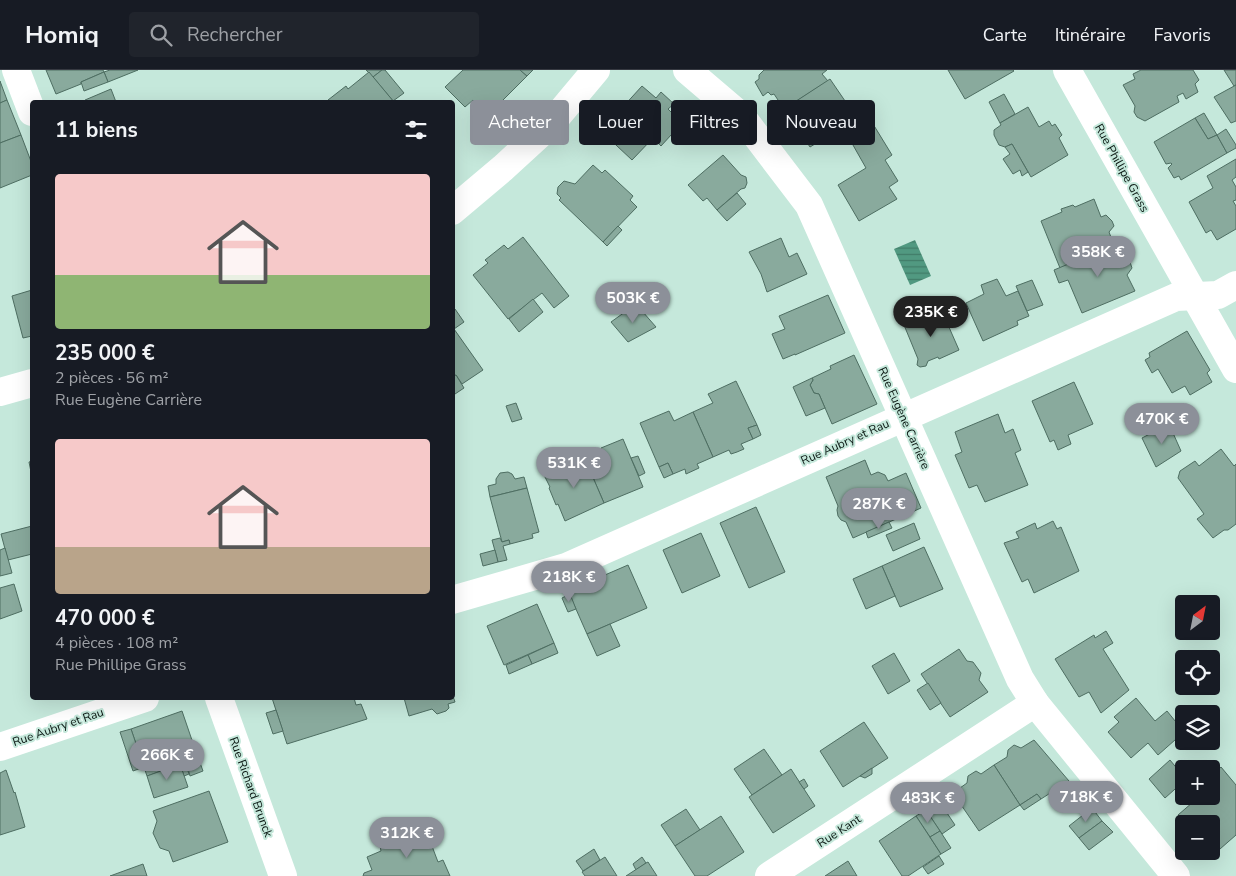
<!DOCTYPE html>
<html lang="fr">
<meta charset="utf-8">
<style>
:root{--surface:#171b24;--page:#20242c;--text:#f1f3f6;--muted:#9ea1a6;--line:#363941;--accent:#8c9099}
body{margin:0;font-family:"Nunito Sans",sans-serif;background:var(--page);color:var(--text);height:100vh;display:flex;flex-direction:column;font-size:19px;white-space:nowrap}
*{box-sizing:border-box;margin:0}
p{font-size:16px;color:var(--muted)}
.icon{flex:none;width:28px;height:28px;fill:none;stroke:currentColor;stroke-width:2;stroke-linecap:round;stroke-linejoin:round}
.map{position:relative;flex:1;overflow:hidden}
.panel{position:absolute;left:30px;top:30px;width:425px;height:600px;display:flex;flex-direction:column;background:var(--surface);border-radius:5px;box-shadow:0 5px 20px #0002}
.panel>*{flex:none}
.guide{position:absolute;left:470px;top:30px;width:475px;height:45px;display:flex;gap:10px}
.needle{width:32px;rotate:32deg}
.tools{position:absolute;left:1175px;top:525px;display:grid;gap:10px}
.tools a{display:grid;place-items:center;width:45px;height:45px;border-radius:5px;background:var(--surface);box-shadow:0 5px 20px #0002;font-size:25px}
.price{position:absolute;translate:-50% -42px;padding:0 11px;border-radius:18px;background:var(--accent);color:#fff;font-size:16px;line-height:32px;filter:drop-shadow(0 1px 2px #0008)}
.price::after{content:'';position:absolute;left:50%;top:30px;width:15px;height:11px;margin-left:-8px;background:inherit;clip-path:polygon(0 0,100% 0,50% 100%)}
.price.on{background:#222;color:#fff}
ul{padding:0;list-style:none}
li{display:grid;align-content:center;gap:10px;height:265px;padding:0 25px}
li span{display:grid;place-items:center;height:155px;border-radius:5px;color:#555}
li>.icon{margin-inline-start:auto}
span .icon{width:90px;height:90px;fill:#fffc;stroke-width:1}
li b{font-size:21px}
h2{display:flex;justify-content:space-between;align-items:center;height:60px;padding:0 25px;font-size:21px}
.chip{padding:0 18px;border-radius:5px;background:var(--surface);box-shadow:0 5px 20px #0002;font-size:18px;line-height:45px}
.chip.on{background:var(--accent);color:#fff}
header{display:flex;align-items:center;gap:30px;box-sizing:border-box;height:70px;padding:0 25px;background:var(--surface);border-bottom:1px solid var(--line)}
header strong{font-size:24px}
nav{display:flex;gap:28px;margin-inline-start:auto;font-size:18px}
.search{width:350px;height:45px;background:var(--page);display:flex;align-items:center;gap:12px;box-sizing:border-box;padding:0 18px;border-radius:5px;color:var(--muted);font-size:19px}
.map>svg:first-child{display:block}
</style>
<header>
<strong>Homiq</strong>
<div class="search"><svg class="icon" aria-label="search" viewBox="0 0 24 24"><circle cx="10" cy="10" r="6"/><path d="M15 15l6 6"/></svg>Rechercher</div>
<nav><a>Carte</a><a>Itinéraire</a><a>Favoris</a></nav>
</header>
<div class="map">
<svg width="1236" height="806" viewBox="0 0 1236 806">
<defs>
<pattern id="water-rules" width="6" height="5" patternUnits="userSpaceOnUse" patternTransform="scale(1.25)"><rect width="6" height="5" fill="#519981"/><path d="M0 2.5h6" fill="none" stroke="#417c68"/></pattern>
</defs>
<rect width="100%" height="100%" fill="#c5e8db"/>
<polygon fill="url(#water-rules)" points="915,170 931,206 910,215 894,179"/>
<g fill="#89aa9d" stroke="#4e6e62">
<polygon points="46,0 103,0 104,2 81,12 81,14 56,24"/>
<polygon points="110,0 138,0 108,12 104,2"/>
<polygon points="366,0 382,0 373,7"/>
<polygon points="382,0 385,0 404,23 393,31 373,7"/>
<polygon points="463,0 520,0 527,6 488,45 482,45 478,41 478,36 473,30 465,37 445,17"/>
<polygon points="520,0 533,0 527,6"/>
<polygon points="764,0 827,0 822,4 828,11 784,39 774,24 771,25 768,22 763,26 755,12 759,9 759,5"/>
<polygon points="948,0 1013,0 1014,1 965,29"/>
<polygon points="1141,0 1193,0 1199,10 1195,14 1198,22 1186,29 1183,23 1177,26 1179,32 1145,51 1137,47 1134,42 1135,36 1123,15 1135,9 1133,4"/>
<polygon points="1224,0 1236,0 1236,15 1234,16"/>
<polygon points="104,2 108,12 84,21 81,12"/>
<polygon points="369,2 394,32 330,32 328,30 346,16 348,19"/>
<polygon points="830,9 856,47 842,58 842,60 830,68 828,66 810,77 796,56 793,57 788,53 786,50 788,45 784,39"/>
<polygon points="0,11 7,30 0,33"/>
<polygon points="1236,15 1236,51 1231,53 1214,27"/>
<polygon points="642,16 656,28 661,22 674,34 668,39 682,53 661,76 653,68 632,90 601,61"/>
<polygon points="111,19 116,32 86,32 85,30"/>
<polygon points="1004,24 1015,44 1000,53 989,32"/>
<polygon points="7,30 21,65 0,73 0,33"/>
<polygon points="1028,37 1039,57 1049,51 1052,56 1055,54 1062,65 1059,68 1068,85 1031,107 1012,74 1005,77 999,75 994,65 994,60 1001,55 1000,53"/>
<polygon points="1204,43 1217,65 1208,69 1195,48"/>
<polygon points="1195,48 1208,69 1217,65 1227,83 1181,110 1179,106 1174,108 1168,98 1172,94 1171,93 1166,94 1154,72"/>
<polygon points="873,54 892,85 885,90 898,111 889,117 897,129 859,151 838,115 866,98 849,68"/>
<polygon points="1226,59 1236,75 1236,78 1227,83 1217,65"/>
<polygon points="21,65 32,94 32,105 0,118 0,73"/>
<polygon points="1012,74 1028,102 1022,106 1020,100 1013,104 1003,89 1010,84 1005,77"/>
<polygon points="723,85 741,105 746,107 747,113 745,118 741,119 717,140 707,128 703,131 688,115"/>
<polygon points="1236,89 1236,107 1232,110 1236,117 1236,130 1233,131 1236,136 1236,159 1217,170 1211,160 1206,163 1189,132 1213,118 1207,106"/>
<polygon points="593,95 602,103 605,100 633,126 630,130 637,137 603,172 559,130 561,128 557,124 558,117 564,111 575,114"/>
<polygon points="737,123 746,134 727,151 717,140"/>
<polygon points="1094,129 1101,147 1106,145 1112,151 1114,156 1109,162 1114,175 1060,198 1041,151 1062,142 1061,139 1073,135 1075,137"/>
<polygon points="618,156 622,160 607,176 603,172"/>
<polygon points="523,167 569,226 554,238 542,223 508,249 473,205 488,193 485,190 504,175 508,179"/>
<polygon points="781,168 789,187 797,183 807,204 767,222 761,204 749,182"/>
<polygon points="1114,175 1121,190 1125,188 1129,189 1132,198 1127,205 1135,221 1082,243 1068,210 1059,213 1054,200"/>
<polygon points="997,209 1006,226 1018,221 1029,246 1017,251 1018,255 983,271 966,233 984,224 981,215"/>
<polygon points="1032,210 1043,235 1027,241 1016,216"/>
<polygon points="32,220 32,266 23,268 12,226"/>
<polygon points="828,225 845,263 795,285 795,284 783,289 772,264 785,259 779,246"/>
<polygon points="533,229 543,242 519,262 509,249"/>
<polygon points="636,234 656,257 628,272 611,252"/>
<polygon points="455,239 464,252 454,259 483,300 462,314 456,305 452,307 452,240"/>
<polygon points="941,239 959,280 939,289 938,287 928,291 926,296 920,297 917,295 918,289 904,255"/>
<polygon points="1187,261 1210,300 1207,303 1212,312 1190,325 1185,316 1172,323 1158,299 1152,303 1145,290 1150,287 1149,283"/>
<polygon points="854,285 877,334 832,354 819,324 814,323 810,315 813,310 812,308 831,299 830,296"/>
<polygon points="456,305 464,318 452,326 452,307"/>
<polygon points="812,308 813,310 810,315 814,323 819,324 825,338 806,346 793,317"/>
<polygon points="736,311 757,355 748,358 753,369 741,374 744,379 737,382 731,384 729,380 713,387 693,342 713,333 708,324"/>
<polygon points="1074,312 1093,354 1068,365 1071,374 1058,380 1054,370 1050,372 1032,331"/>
<polygon points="516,333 522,349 512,352 506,336"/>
<polygon points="669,341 674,351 693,342 713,387 697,394 699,398 686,404 685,399 673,404 668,393 659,397 640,353"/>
<polygon points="998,344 1005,363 1013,359 1021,380 1015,383 1028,415 985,432 977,415 969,418 955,385 962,382 955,362"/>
<polygon points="1169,354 1181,381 1156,397 1142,368"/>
<polygon points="757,355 761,365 753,369 748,358"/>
<polygon points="623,369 643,417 604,433 585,389 602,382 601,378"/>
<polygon points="1221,379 1234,396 1236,394 1236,454 1228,460 1224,460 1213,468 1197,449 1204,444 1178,408 1180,401 1195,391 1199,396"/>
<polygon points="638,386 645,403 639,406 631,388"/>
<polygon points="585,389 604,433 565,451 558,434 556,435 549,418 550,417 545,407 546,403 567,394 568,396"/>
<polygon points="865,390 871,405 878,402 885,405 888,411 906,403 921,438 853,468 846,452 841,450 838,446 837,440 838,436 826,407"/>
<polygon points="32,391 32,407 29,392"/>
<polygon points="668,393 673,404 664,408 659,397"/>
<polygon points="508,402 512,404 515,409 524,407 527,418 490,427 488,416 496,414 496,409 500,403"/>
<polygon points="527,418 539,462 532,464 533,468 510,474 509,470 502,472 490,427"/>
<polygon points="756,437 785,502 749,518 720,453"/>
<polygon points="1053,451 1057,459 1061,457 1079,501 1034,523 1028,509 1022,512 1004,473 1019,468 1016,462 1035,453 1037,459"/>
<polygon points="889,452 892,458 868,468 866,462"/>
<polygon points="914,453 920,469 893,481 886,465"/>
<polygon points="32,456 32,484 8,490 1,464"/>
<polygon points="701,463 720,506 682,523 663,480"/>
<polygon points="500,468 502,472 509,470 510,474 503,476 507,490 498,492 492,470"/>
<polygon points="924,477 943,519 900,537 882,496"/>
<polygon points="5,478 12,503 0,506 0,480"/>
<polygon points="495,480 498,492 483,496 480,484"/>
<polygon points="628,495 647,538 587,564 568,521"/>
<polygon points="882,496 895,526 866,539 853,509"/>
<polygon points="14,514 22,541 0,549 0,518"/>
<polygon points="570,524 576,539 568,542 562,528"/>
<polygon points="537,534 554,573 504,595 487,556"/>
<polygon points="610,554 620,576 597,586 587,564"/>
<polygon points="1106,561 1113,573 1103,579 1129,620 1101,643 1089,622 1079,627 1055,589 1094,565 1095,568"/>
<polygon points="554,573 558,583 532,594 528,585"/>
<polygon points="959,579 967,591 973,592 981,603 979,610 988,622 950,647 921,604"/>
<polygon points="894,583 910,611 888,624 872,596"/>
<polygon points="528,585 532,594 509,604 506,595"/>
<polygon points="928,613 941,633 930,640 917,620"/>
<polygon points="452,623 455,632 448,634 449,638 446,641 437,644 432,639 409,646 404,628 452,628"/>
<polygon points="272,628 354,628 356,635 361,634 367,649 287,674"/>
<polygon points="1136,628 1155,651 1167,641 1184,662 1158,685 1148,673 1131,688 1108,662 1119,652 1114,647"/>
<polygon points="276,640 283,661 273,664 266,643"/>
<polygon points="182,641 195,679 184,683 187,692 147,706 131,659"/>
<polygon points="864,652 888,688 843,717 820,681"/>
<polygon points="131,659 144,697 133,701 120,662"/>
<polygon points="1034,670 1069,711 1041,729 1037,724 1020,735 994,695 1007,687 1008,680 1014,675 1021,678"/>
<polygon points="195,679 203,701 190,706 184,683"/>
<polygon points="764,679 782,705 752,725 734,699"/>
<polygon points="1170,690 1184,707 1184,711 1165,728 1149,709"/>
<polygon points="185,692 189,704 184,706 180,694"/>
<polygon points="180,694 188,717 154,728 147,706"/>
<polygon points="994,695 1020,735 979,761 953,723 967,713 968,706 976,701 981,704"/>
<polygon points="1221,697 1236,715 1236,765 1212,786 1208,781 1211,781 1211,754 1185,754 1178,745 1200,726 1211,726 1211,717 1215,714 1211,709 1211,706"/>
<polygon points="872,698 872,704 865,708 860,706"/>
<polygon points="791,699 815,736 773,763 749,727"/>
<polygon points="6,700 14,723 15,722 25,757 0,765 0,703"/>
<polygon points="804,709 808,716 804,719 799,712"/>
<polygon points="209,721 228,772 173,792 169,781 160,778 153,763 157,751 153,741"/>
<polygon points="1037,724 1041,729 1024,740 1020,735"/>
<polygon points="939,731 955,755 942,764 926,740"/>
<polygon points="1092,738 1102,751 1079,768 1069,756"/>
<polygon points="686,739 700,760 675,776 661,755"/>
<polygon points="926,740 940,761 930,767 916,746"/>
<polygon points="721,746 744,782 707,806 695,806 675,776"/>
<polygon points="916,746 941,784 908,806 902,806 879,771"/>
<polygon points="1102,751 1113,762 1089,780 1079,768"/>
<polygon points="940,761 951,778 941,784 930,767"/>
<polygon points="427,763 438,792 443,790 450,806 363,806 364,803 372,800 367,787 381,781 380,776 402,767 404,772"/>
<polygon points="594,779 600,790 583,801 576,791"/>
<polygon points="939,786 944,794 928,804 923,797"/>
<polygon points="605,787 617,806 585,806 582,802"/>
<polygon points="642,787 646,793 636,800 633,794"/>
<polygon points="848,791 857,806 825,806"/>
<polygon points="648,792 657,806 626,806 646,793"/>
<polygon points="143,794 147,806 110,806"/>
</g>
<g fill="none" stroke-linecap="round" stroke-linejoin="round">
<g stroke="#fff" stroke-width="28">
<polyline points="16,0 32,42"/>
<polyline points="687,0 742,47 809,135 1020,609 1035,633 1176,806"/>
<polyline points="1067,0 1236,299"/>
<polyline points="452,141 503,98 550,55 596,0"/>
<polyline points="0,322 32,313"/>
<polyline points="452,530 566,497 1176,227 1218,225 1236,215"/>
<polyline points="219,628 283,806"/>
<polyline points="0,677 145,628"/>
<polyline points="769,806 1035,633"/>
</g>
</g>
<g text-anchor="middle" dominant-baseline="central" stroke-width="4" stroke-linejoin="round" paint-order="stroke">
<g font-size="12" fill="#0b1813" stroke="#c5e8db">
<text transform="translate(1122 98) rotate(61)">Rue Phillipe Grass</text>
<text transform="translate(904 348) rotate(66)">Rue Eugène Carrière</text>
<text transform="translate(845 372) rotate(-24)">Rue Aubry et Rau</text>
<text transform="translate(58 657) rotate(-19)">Rue Aubry et Rau</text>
<text transform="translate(251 717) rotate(70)">Rue Richard Brunck</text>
<text transform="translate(839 761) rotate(-33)">Rue Kant</text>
</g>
</g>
</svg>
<div class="tools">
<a><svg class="needle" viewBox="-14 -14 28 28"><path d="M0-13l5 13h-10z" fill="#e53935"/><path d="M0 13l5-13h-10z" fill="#9ea1a6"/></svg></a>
<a><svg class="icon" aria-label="locate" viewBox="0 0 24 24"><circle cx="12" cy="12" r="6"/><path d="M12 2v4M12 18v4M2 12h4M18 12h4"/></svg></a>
<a><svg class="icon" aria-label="layers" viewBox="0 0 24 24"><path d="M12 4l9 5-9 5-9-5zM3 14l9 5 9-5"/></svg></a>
<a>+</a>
<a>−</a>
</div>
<b class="price" style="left:1098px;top:208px">358K €</b>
<b class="price" style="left:633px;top:254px">503K €</b>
<b class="price on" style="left:931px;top:268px">235K €</b>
<b class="price" style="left:1162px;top:375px">470K €</b>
<b class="price" style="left:574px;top:419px">531K €</b>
<b class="price" style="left:879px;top:460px">287K €</b>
<b class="price" style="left:569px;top:533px">218K €</b>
<b class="price" style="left:167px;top:711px">266K €</b>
<b class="price" style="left:1086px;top:753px">718K €</b>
<b class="price" style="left:928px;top:754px">483K €</b>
<b class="price" style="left:407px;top:789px">312K €</b>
<div class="guide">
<a class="chip on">Acheter</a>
<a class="chip">Louer</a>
<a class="chip">Filtres</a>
<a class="chip">Nouveau</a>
</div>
<section class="panel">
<h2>11 biens<svg class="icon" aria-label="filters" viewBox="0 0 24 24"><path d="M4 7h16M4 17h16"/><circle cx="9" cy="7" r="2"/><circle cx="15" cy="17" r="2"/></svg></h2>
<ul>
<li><span style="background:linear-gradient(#f6c9c9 65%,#8fb573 0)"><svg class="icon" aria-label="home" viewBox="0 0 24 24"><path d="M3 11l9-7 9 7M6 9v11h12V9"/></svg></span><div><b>235 000 €</b><p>2 pièces · 56 m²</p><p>Rue Eugène Carrière</p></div></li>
<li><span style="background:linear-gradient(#f6c9c9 70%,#b9a48a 0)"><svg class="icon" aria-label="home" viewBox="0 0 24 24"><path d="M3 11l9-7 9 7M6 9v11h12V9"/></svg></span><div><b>470 000 €</b><p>4 pièces · 108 m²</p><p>Rue Phillipe Grass</p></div></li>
</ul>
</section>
</div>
